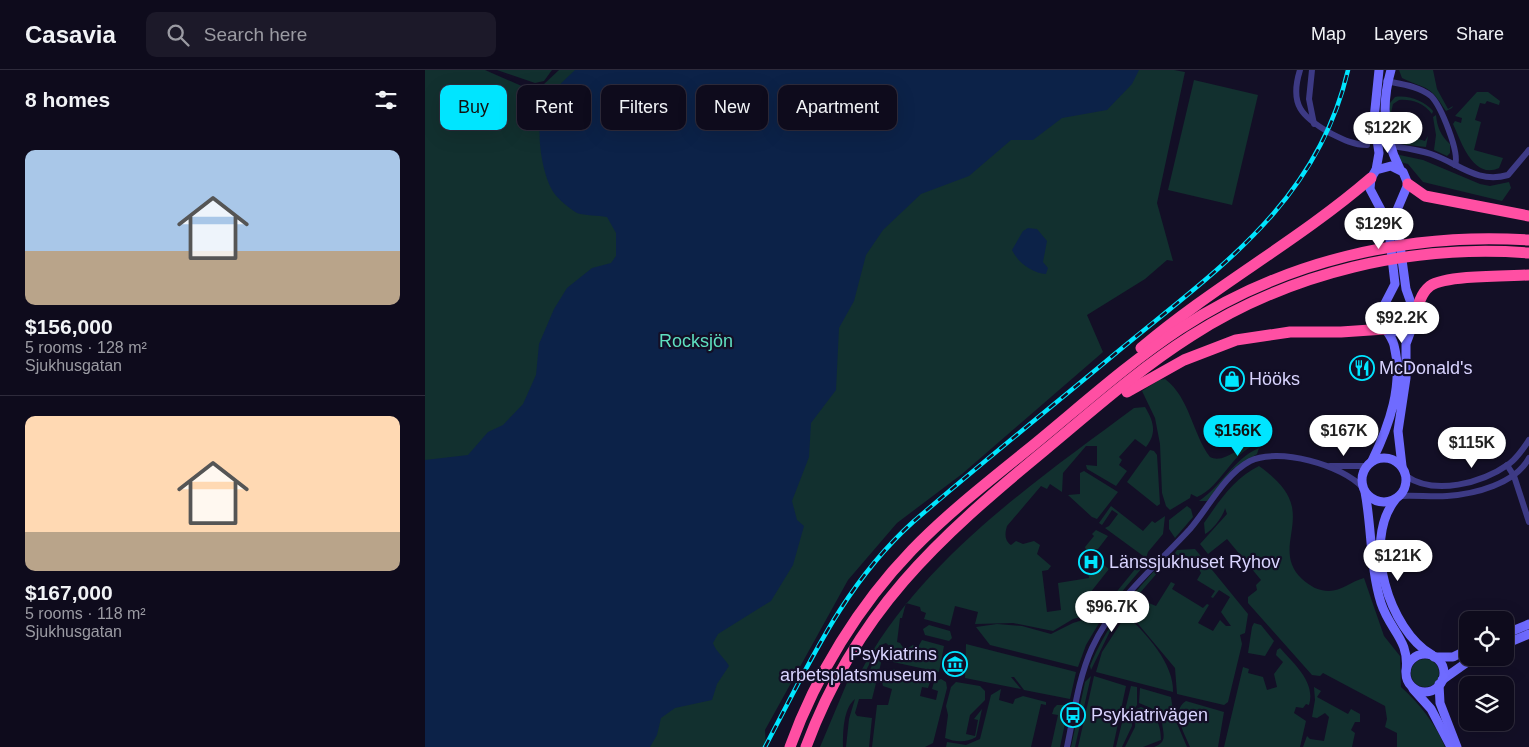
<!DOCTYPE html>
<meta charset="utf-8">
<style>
:root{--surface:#0e0b1c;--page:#1c1929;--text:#f1f3f6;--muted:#9b9ba3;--line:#2e2b3b;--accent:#00e5ff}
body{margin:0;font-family:Arial,sans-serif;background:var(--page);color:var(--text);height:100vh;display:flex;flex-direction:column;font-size:19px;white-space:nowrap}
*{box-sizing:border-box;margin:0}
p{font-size:16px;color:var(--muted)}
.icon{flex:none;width:28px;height:28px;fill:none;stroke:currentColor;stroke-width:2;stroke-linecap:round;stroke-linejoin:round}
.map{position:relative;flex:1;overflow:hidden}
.drawer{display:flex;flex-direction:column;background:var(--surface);width:425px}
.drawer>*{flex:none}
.banner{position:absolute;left:15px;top:15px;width:475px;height:45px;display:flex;gap:10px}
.controls{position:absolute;left:1034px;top:541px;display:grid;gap:10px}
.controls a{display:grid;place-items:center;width:55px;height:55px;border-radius:10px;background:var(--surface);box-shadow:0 5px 20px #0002,0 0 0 1px var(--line);font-size:25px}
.price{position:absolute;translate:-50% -42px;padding:0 11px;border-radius:18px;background:#fff;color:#222;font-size:16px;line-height:32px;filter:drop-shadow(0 1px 2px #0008)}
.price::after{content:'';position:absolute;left:50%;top:30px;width:15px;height:11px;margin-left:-8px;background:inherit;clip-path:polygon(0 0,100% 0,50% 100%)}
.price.selected{background:var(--accent);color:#111}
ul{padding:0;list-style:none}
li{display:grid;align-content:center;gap:10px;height:265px;padding:0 25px}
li+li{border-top:1px solid var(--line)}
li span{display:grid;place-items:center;height:155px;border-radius:10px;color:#555}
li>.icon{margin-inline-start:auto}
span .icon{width:90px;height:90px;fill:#fffc;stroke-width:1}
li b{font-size:21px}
h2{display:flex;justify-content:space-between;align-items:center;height:60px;padding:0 25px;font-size:21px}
.pill{padding:0 18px;border-radius:10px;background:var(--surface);box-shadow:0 5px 20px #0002,0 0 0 1px var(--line);font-size:18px;line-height:45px}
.pill.selected{background:var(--accent);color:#111}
header{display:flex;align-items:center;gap:30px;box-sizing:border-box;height:70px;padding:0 25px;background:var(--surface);border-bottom:1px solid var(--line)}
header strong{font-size:24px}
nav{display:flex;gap:28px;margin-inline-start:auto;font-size:18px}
.search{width:350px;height:45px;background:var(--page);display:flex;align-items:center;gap:12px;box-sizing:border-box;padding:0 18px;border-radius:10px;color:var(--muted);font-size:19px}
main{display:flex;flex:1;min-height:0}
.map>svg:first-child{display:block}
</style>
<header>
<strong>Casavia</strong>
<div class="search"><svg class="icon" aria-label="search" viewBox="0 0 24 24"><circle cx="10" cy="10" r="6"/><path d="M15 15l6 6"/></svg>Search here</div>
<nav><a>Map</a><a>Layers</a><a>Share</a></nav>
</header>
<main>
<section class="drawer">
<h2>8 homes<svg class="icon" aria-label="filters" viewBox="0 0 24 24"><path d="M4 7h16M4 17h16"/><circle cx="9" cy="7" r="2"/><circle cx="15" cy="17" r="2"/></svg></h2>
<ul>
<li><span style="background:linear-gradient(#a9c7e8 65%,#b9a48a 0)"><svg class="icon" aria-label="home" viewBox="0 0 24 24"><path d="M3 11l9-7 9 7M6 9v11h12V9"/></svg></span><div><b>$156,000</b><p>5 rooms · 128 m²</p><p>Sjukhusgatan</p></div></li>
<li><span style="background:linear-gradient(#ffd9b3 75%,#b9a48a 0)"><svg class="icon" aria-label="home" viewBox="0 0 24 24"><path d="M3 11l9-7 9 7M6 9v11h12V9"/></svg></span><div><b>$167,000</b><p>5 rooms · 118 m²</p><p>Sjukhusgatan</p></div></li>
</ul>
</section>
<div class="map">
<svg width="1104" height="677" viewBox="0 0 1104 677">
<rect width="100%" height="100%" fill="#130f26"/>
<g fill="#12302f">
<path d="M0,0H60L99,17C111,24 106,41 99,50L101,53L118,15L134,0H749L760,2L732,133L748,191L742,190L720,209L662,245L678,282L537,404L472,453L423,510L340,660L341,677H0Z"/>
<polygon points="72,0 127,0 119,11 110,13"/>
<path d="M974,0H1008L1012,19L1023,39L1028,36L1027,38L1021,41C1003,13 1004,21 977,8Z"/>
<polygon points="769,10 833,25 807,135 743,120"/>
<path d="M1052,22H1063L1075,31L1074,35L1062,31L1060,34L1055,33L1050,50L1056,52L1049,80L1078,88L1074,98C1048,110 1036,71 1028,54L1030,51L1036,53L1037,48L1030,46Z"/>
<path d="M970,27C984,25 999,31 1008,41L1007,44C999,33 986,29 974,30L968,34L965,47L969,56L968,61L1000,71L1003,66L1001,77L965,73L969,67L964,61L965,33Z"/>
<path d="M1011,45C1012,57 1016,66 1025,74V83L1022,86L1009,80L1011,65L1008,47Z"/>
<polygon points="970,84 998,90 1055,114 1065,116 1084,112 1086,118 1077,131 998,112 983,94 975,92"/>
<path d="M740,309C765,328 767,363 785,387C800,395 816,372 832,374C805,384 797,416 772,427L766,424L765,428L745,440L741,436L737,423L735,374L730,348L717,321L734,310Z"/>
<path d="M720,337C729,352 732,363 721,377L710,369L694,387L697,390L694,395L702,401L691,416L662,399L661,395L672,396V376H661L638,403L637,422L625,414L622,419L616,416L582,456C580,463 579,470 586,475L591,471L598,474L609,471L615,475L612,484L626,496L623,500L617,501L622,542L636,540L633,513L664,508L661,486H667L684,499L661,528L676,541L715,493L717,498L683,538L680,541L648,549L628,561L588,553L550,554L553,542L530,536L525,556L499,549L501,543L496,541L495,537L481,533L477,548H475L472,572L475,573L479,579L470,581L461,573L454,576L438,606L441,607L454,582L456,593L447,629H434L430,643L432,646L447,648L444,677H421L424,649L430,629C418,639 418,662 418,677H395L424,608L434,605C493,492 608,413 709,338Z"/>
<path d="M834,378L832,384L808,399L782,431H774C797,416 808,389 834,378Z"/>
<polygon points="725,380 729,381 732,385 735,434 732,436 702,412"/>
<path d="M834,396C847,405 864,420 867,437C872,463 853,486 877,509C885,516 893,521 904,521C916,521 927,511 939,508L959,566L975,586L976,617C994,633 1011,654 1020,677H972V663L960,657L962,649L960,636L898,603L895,606L887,605L823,533V527L832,520L831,515L836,510L802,469L783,484L775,474L802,444L800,438C799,445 787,461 780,464L779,453C795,430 809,408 834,396Z"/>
<polygon points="659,401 693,422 672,449 667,447 643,425 655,424 655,403"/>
<polygon points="686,436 718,461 727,451 730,453 740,446 738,464 723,482 721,488 680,458 684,456 693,444 687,440 677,455 674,453"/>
<polygon points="762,436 766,439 768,447 750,468 744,459 744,450"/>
<polygon points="671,460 683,466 673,479 661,480 660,477 669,466 667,464"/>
<polygon points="770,479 823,544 820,563 815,565 817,574 803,632 799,635 752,624 750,598 704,543 714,529 731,536 746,512 750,514 747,519 778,538 782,534 784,535 773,553 788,561 795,550 801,556 806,556 796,542 805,527 794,520 788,528 786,527 790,521 772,510 776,503 771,493 750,484 740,497 752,480"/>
<path d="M732,498L733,502L689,553L666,600L665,596C681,557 704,528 732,498Z"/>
<polygon points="680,543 661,575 653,597 565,575 551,557 572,554 597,556 626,564 648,553"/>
<path d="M701,545C721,563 749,594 748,622L671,602L677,582Z"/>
<polygon points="829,553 836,555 849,571 840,586 823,583 827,557"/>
<polygon points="504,555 525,561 527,568 524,571 500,565 498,559"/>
<polygon points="497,570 519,576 514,602 468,592 466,583 475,583 488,575 493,577"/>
<polygon points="541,574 651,602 645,629 599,620 589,607 586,607 596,619 540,608"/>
<path d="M855,578C869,594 891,612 884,635L881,634L878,638L871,637L869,643L881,651L875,677H799L818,597L824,599L823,603L838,607L842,620L852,617L849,604L858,592L851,585L852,580Z"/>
<circle cx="1000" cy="603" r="14"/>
<path d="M469,599L501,605L505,612L503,618L497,617L495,626L511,630L513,621L507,619L509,612L516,609L521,612L522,618L508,673L500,677H447L452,635H463L467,619L458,616C455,608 461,601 469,599Z"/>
<polygon points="666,606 650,677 646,677 660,612"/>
<polygon points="669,606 701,616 688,677 653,677"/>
<path d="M531,612L555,616L560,621V630L545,645L541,664L550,666L553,650L549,649L557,639L551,667C541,673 530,672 520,668L523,645L521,636L526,617Z"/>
<polygon points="706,616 712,617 712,635 707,642 707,656 697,677 691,677"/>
<polygon points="889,617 896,621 892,627 923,644 926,639 935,644 935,652 930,652 926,660 930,663 927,677 878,677 882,666 885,669 899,671 904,647 900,643 892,648 887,647 890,630"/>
<polygon points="715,618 746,627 748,641 734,648 726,638 714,633"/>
<polygon points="576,619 574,630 588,634 590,629 598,626 621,632 621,635 616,634 606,677 521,677 522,672 541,675 555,669 566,625"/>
<path d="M761,631L799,642L793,677H765C760,664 745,641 761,631Z"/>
<polygon points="632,635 640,635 643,639 635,677 626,677 633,645 627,644 629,638"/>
<path d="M716,637C731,643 736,655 736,670L718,677H700L710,657L711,639Z"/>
<path d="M748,644L762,677H729C743,672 738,664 737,652Z"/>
</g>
<g fill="#0c2248">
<path d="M150,0H714L707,14L682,40L637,48L608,70H586L544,106L496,124L458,160L441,185L429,231L414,258L411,320L386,353L384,387L367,431L372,450L379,456L368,495L346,531L293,564L288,573C291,582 299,587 304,596L292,614L287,630L250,638L236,648L232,665L225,677H0V390L43,385L63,362L78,355L98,334L111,305L114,274L129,239L142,218L167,198L186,193L191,186V163L182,147C173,145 160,146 152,143C145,139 133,129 129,123C116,104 109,54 120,34C128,19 139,11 150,0Z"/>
<path d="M603,158L612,159L622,171L618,192L623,198L621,204C608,203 593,193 587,180L598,161Z"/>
</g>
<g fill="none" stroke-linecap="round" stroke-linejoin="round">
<g stroke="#3d3a85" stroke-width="6">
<path d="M875,0C864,35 877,47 905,63C917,69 928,75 942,75"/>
<polyline points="887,0 884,29 889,54"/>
<path d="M961,11C975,14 994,16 1006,26C1016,36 1035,83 1030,95"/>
<path d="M968,76C980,78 994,80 1006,84C1033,93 1052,114 1083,105L1104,80"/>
<polyline points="1082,395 1089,406 1104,452"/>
<polyline points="905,396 941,396"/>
<path d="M981,406C1010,426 1057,413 1084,394C1093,387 1098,379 1104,370"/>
<path d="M975,426C990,425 1006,427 1022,426C1050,424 1090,414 1104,388"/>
<path d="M642,677C649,644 653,609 667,578C689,530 730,497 765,459C784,437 799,405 825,391C853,377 918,395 938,418"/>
</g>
<g stroke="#6f6bff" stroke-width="9">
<path d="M966,0C956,34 959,68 975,99"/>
<polyline points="951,100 954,83 949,49 954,0"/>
<polyline points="963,261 975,262 987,258"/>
<circle cx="959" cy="410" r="22"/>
<path d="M947,391C964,356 979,315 969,275C966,263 956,257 954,245L970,214L963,153L945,119L946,108L951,100L966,96L978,102L983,114L972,140V153L981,219L991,247L981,274V308L973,361L977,396"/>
<path d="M940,422C947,459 945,497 956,533C965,561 985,570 981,601"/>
<path d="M970,430C937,472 964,560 1007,585"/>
<polyline points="1080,564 1104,554"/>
<polyline points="1080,574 1104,564"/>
<circle cx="1000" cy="603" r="19"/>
<polyline points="1009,587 1028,587 1042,580"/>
<polyline points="1017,610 1048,588"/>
<polyline points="1014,614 1015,633 1032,677"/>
<polyline points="988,619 1006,639 1026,677"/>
</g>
<g stroke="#ff4fa3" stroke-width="11">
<polyline points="983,114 1000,126 1104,146"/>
<path d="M991,247C993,236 995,224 1005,216C1021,205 1083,206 1104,205"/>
<path d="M716,278C789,216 873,171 946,108"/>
<polyline points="702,322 759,290 811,270 865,262 916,262 960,259"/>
<path d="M365,677C391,605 434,535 487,480C524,442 565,410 606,377C655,337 702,294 755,259C858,191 982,162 1104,170"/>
<path d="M381,677C431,542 512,469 620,380C667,341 714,299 766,266C866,202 986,174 1104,183"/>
</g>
<defs>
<path id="rail" d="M340,677C383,596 419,514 488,452C555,394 624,339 691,283C791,200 892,134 923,0"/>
</defs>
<use href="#rail" stroke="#00e5ff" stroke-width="4.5"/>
<use href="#rail" stroke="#130f26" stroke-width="2.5" stroke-dasharray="8" stroke-linecap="butt"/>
</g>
<defs>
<symbol id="restaurant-ring" viewBox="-11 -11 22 22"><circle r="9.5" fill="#130f26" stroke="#00e5ff" stroke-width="1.5"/><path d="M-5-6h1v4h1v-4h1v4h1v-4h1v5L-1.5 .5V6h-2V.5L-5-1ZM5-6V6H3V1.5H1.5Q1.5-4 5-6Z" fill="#00e5ff"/></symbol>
<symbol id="shop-ring" viewBox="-11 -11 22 22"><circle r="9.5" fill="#130f26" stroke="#00e5ff" stroke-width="1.5"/><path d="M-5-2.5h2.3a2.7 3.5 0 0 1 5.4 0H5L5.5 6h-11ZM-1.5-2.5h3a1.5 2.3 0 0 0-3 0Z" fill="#00e5ff"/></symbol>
<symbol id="hospital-ring" viewBox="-11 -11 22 22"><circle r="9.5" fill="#130f26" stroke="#00e5ff" stroke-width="1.5"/><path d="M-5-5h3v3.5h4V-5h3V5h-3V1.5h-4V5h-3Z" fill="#00e5ff"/></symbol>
<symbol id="museum-ring" viewBox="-11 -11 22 22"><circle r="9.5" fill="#130f26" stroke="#00e5ff" stroke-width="1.5"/><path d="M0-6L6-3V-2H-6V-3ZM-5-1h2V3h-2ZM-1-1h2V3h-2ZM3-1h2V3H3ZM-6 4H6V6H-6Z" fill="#00e5ff"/></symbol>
<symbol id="bus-ring" viewBox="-11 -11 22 22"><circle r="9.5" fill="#130f26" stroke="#00e5ff" stroke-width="1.5"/><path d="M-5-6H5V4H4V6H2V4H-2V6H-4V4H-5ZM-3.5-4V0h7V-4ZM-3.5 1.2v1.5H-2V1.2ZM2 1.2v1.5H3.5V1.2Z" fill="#00e5ff"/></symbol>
</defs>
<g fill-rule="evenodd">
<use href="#restaurant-ring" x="923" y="284" width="28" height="28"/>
<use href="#shop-ring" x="793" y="295" width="28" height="28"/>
<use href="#hospital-ring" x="652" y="478" width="28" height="28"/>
<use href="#museum-ring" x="516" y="580" width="28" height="28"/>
<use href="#bus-ring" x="634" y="631" width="28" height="28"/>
</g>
<g text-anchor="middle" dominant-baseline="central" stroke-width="4.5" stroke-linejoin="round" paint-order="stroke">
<g font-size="18" fill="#5fe0c0" stroke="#130f26">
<text x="271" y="271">Rocksjön</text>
</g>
<g font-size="18" fill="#d9d4ff" stroke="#130f26" text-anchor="start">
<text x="954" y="298">McDonald's</text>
<text x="824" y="309">Hööks</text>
<text x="684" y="492">Länssjukhuset Ryhov</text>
<text x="512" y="584" text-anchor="end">Psykiatrins<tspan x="512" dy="21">arbetsplatsmuseum</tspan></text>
<text x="666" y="645">Psykiatrivägen</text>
</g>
</g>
</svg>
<div class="controls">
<a><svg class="icon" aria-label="locate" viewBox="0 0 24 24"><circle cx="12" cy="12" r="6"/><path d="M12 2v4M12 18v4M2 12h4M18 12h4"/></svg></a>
<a><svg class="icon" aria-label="layers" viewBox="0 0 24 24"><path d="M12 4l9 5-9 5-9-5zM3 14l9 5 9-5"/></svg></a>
</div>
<b class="price" style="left:963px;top:84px">$122K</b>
<b class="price" style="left:954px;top:180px">$129K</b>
<b class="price" style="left:977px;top:274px">$92.2K</b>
<b class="price selected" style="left:813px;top:387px">$156K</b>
<b class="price" style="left:919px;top:387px">$167K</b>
<b class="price" style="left:1047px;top:399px">$115K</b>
<b class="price" style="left:973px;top:512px">$121K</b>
<b class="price" style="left:687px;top:563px">$96.7K</b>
<div class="banner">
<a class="pill selected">Buy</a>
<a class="pill">Rent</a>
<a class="pill">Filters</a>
<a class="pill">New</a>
<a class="pill">Apartment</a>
</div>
</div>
</main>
